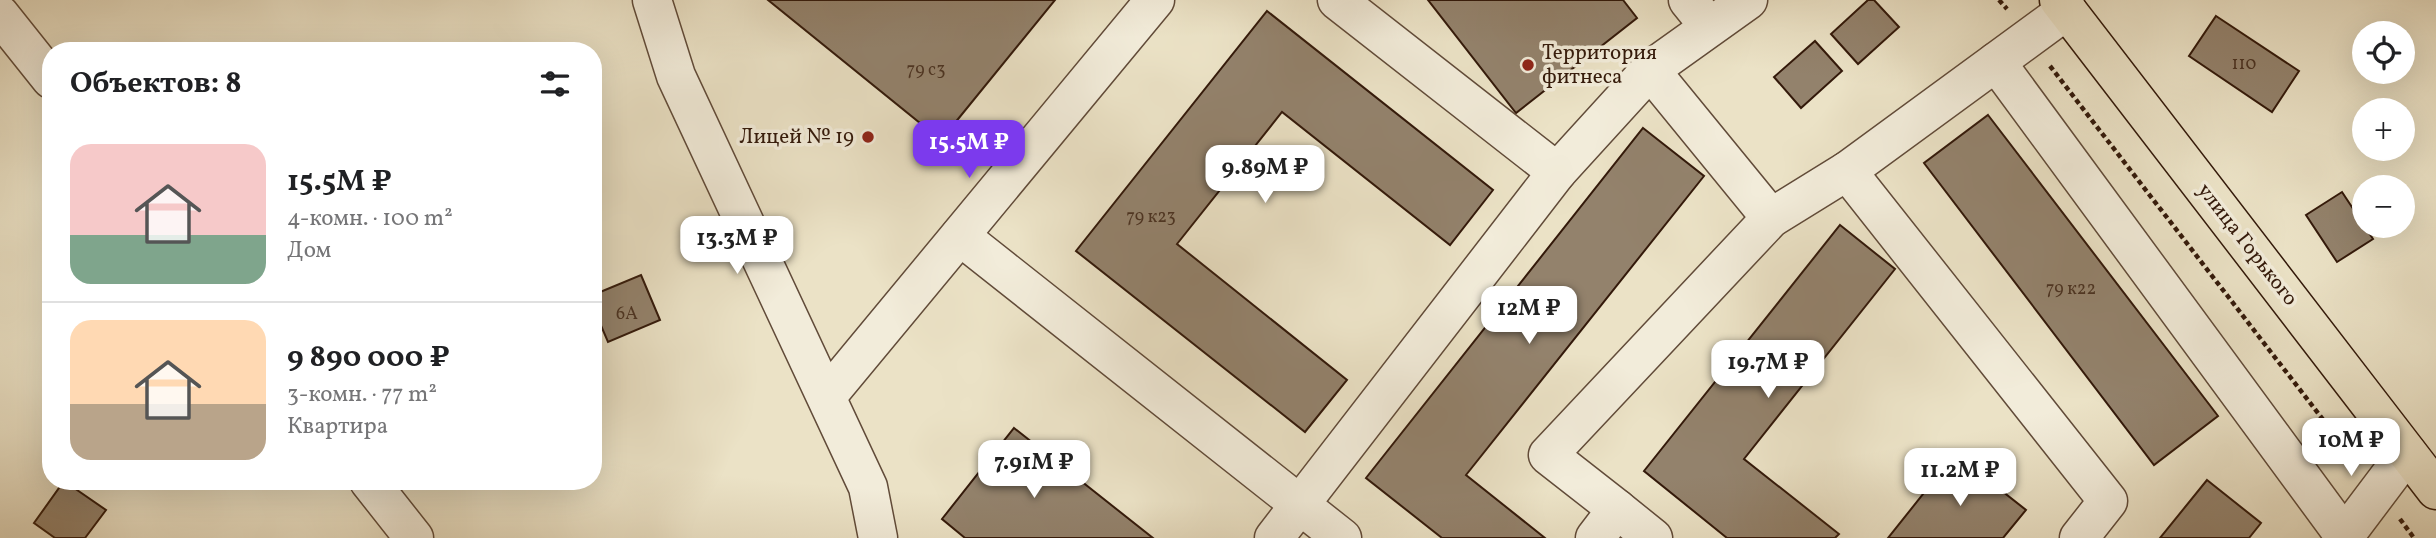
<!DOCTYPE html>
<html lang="ru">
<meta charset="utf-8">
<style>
:root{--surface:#fff;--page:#f6f6f6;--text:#202124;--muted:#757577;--line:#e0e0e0;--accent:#7c3aed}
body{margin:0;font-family:Vollkorn,serif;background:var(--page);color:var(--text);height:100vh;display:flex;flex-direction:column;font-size:26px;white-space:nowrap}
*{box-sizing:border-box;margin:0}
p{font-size:23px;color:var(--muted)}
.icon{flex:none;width:38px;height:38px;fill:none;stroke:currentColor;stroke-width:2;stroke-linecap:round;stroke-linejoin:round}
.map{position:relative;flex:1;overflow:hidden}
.panel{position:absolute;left:42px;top:42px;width:560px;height:448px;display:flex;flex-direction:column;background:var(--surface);border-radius:28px;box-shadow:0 7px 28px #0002}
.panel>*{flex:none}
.fabs{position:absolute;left:2352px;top:21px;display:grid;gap:14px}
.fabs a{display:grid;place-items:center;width:63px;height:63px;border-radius:50%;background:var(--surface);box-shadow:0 7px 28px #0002;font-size:35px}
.price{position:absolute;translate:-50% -60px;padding:0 16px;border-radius:14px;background:#fff;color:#222;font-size:23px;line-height:46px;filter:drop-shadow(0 2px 4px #0008)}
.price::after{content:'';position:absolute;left:50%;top:42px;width:21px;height:16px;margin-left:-10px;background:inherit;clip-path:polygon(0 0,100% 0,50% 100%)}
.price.selected{background:var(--accent);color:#fff}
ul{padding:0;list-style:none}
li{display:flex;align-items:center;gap:21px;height:175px;padding:0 28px}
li+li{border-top:2px solid var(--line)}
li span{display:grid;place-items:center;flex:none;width:196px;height:140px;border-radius:21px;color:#555}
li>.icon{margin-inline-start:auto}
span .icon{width:84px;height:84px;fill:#fffc;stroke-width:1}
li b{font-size:30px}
h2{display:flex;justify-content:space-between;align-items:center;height:84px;padding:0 28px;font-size:30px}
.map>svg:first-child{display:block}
</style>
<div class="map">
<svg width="2436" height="538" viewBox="0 0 2436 538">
<rect width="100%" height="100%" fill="#ebe2c6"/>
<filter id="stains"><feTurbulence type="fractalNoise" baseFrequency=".00286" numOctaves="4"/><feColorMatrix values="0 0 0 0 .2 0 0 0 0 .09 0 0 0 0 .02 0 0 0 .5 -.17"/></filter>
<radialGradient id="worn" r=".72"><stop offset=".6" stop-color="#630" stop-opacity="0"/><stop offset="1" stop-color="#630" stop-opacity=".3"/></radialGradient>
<g fill="#93826c" stroke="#33190a" stroke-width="2">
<polygon points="768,0 1055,0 941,140"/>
<polygon points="1428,0 1623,0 1637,18 1516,113"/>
<polygon points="1868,0 1874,0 1899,27 1858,64 1831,34"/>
<polygon points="1267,11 1493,190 1450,245 1282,112 1177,244 1347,380 1305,432 1076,251"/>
<polygon points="2216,16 2299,71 2272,112 2189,56"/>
<polygon points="1815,41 1842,71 1801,108 1774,77"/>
<polygon points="1988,115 2218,416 2154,465 1924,163"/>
<polygon points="1643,128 1704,176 1466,475 1545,538 1442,538 1366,478"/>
<polygon points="2342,192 2373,239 2337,262 2306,215"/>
<polygon points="1840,225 1895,269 1744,459 1839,534 1835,538 1727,538 1644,471"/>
<polygon points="641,275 660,320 608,342 593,307 593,295"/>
<polygon points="1014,428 1153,538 965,538 942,519"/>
<polygon points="1955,454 2026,510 2003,538 1888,538"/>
<polygon points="2207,480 2261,523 2249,538 2160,538"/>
<polygon points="64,481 106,510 85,538 55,538 34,523"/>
</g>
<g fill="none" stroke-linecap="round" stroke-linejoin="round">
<defs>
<g id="minor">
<polyline points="652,0 676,76 868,487 878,538"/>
<polyline points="1337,0 1557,172"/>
<polyline points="1688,0 1709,26"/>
<polyline points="0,15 51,79"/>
<polyline points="1996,62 2346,538"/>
<polyline points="1650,70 1771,218"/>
<polyline points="1847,171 2108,501 2079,538"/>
<polyline points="960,236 1342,538"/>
<polyline points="827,396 1155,0"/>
<polyline points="369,481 414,538"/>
<polyline points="1617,509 1653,538"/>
<polyline points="1274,538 1557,172 1650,70 1748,0"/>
<polyline points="1595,538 1617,509 1548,455 1771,218 1847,171 2067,10"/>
<polyline points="2343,538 2407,453"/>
</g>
<polyline id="major" points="2059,0 2436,490"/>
</defs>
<use href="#minor" stroke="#614b39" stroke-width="41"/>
<use href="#major" stroke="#33190a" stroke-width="41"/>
<g stroke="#33190a" stroke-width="4.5" stroke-dasharray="5 3.5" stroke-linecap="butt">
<polyline points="1999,0 2007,9"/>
<polyline points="2050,66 2355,461"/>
<polyline points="2400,519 2414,538"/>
</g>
<use href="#minor" stroke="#f2ecda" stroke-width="38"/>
<use href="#major" stroke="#ebe2c6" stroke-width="38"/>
</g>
<g fill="#8f2418" stroke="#f2ecda" stroke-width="2.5">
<circle cx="1528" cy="65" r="7"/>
<circle cx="868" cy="137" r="7"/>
</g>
<g text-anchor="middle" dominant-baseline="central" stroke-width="7" stroke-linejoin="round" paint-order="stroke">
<g font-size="18" fill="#4b3322">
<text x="2244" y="64">110</text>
<text x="926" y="70">79 с3</text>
<text x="1151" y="217">79 к23</text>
<text x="2071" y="289">79 к22</text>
<text x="627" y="314">6А</text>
</g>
<g font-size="21" fill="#33190a" stroke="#f2ecda" text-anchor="start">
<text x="1542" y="53">Территория<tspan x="1542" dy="24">фитнеса</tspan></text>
<text x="854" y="137" text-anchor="end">Лицей № 19</text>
</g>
<g font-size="21" fill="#33190a" stroke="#f2ecda">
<text transform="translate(2247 245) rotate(52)">улица Горького</text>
</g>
</g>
<rect width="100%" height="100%" filter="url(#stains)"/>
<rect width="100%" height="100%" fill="url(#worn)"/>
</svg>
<div class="fabs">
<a><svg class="icon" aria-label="locate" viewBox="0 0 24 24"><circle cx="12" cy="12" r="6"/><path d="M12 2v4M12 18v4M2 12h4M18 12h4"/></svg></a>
<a>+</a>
<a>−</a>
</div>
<b class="price selected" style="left:969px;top:180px">15.5M ₽</b>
<b class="price" style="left:1265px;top:205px">9.89M ₽</b>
<b class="price" style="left:737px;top:276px">13.3M ₽</b>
<b class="price" style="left:1529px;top:346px">12M ₽</b>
<b class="price" style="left:1768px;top:400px">19.7M ₽</b>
<b class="price" style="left:2351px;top:478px">10M ₽</b>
<b class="price" style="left:1034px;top:500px">7.91M ₽</b>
<b class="price" style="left:1960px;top:508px">11.2M ₽</b>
<section class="panel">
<h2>Объектов: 8<svg class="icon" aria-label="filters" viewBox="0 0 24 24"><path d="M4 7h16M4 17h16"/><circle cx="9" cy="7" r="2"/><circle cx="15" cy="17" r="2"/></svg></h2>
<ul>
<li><span style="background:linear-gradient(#f6c9c9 65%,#7fa58c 0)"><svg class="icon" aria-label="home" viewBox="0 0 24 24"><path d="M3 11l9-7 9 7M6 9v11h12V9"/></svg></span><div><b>15.5M ₽</b><p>4-комн. · 100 m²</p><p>Дом</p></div></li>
<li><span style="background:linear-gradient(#ffd9b3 60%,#b9a48a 0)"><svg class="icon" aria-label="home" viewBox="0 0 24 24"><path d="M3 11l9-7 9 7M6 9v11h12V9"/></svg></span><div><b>9 890 000 ₽</b><p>3-комн. · 77 m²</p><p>Квартира</p></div></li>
</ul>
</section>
</div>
